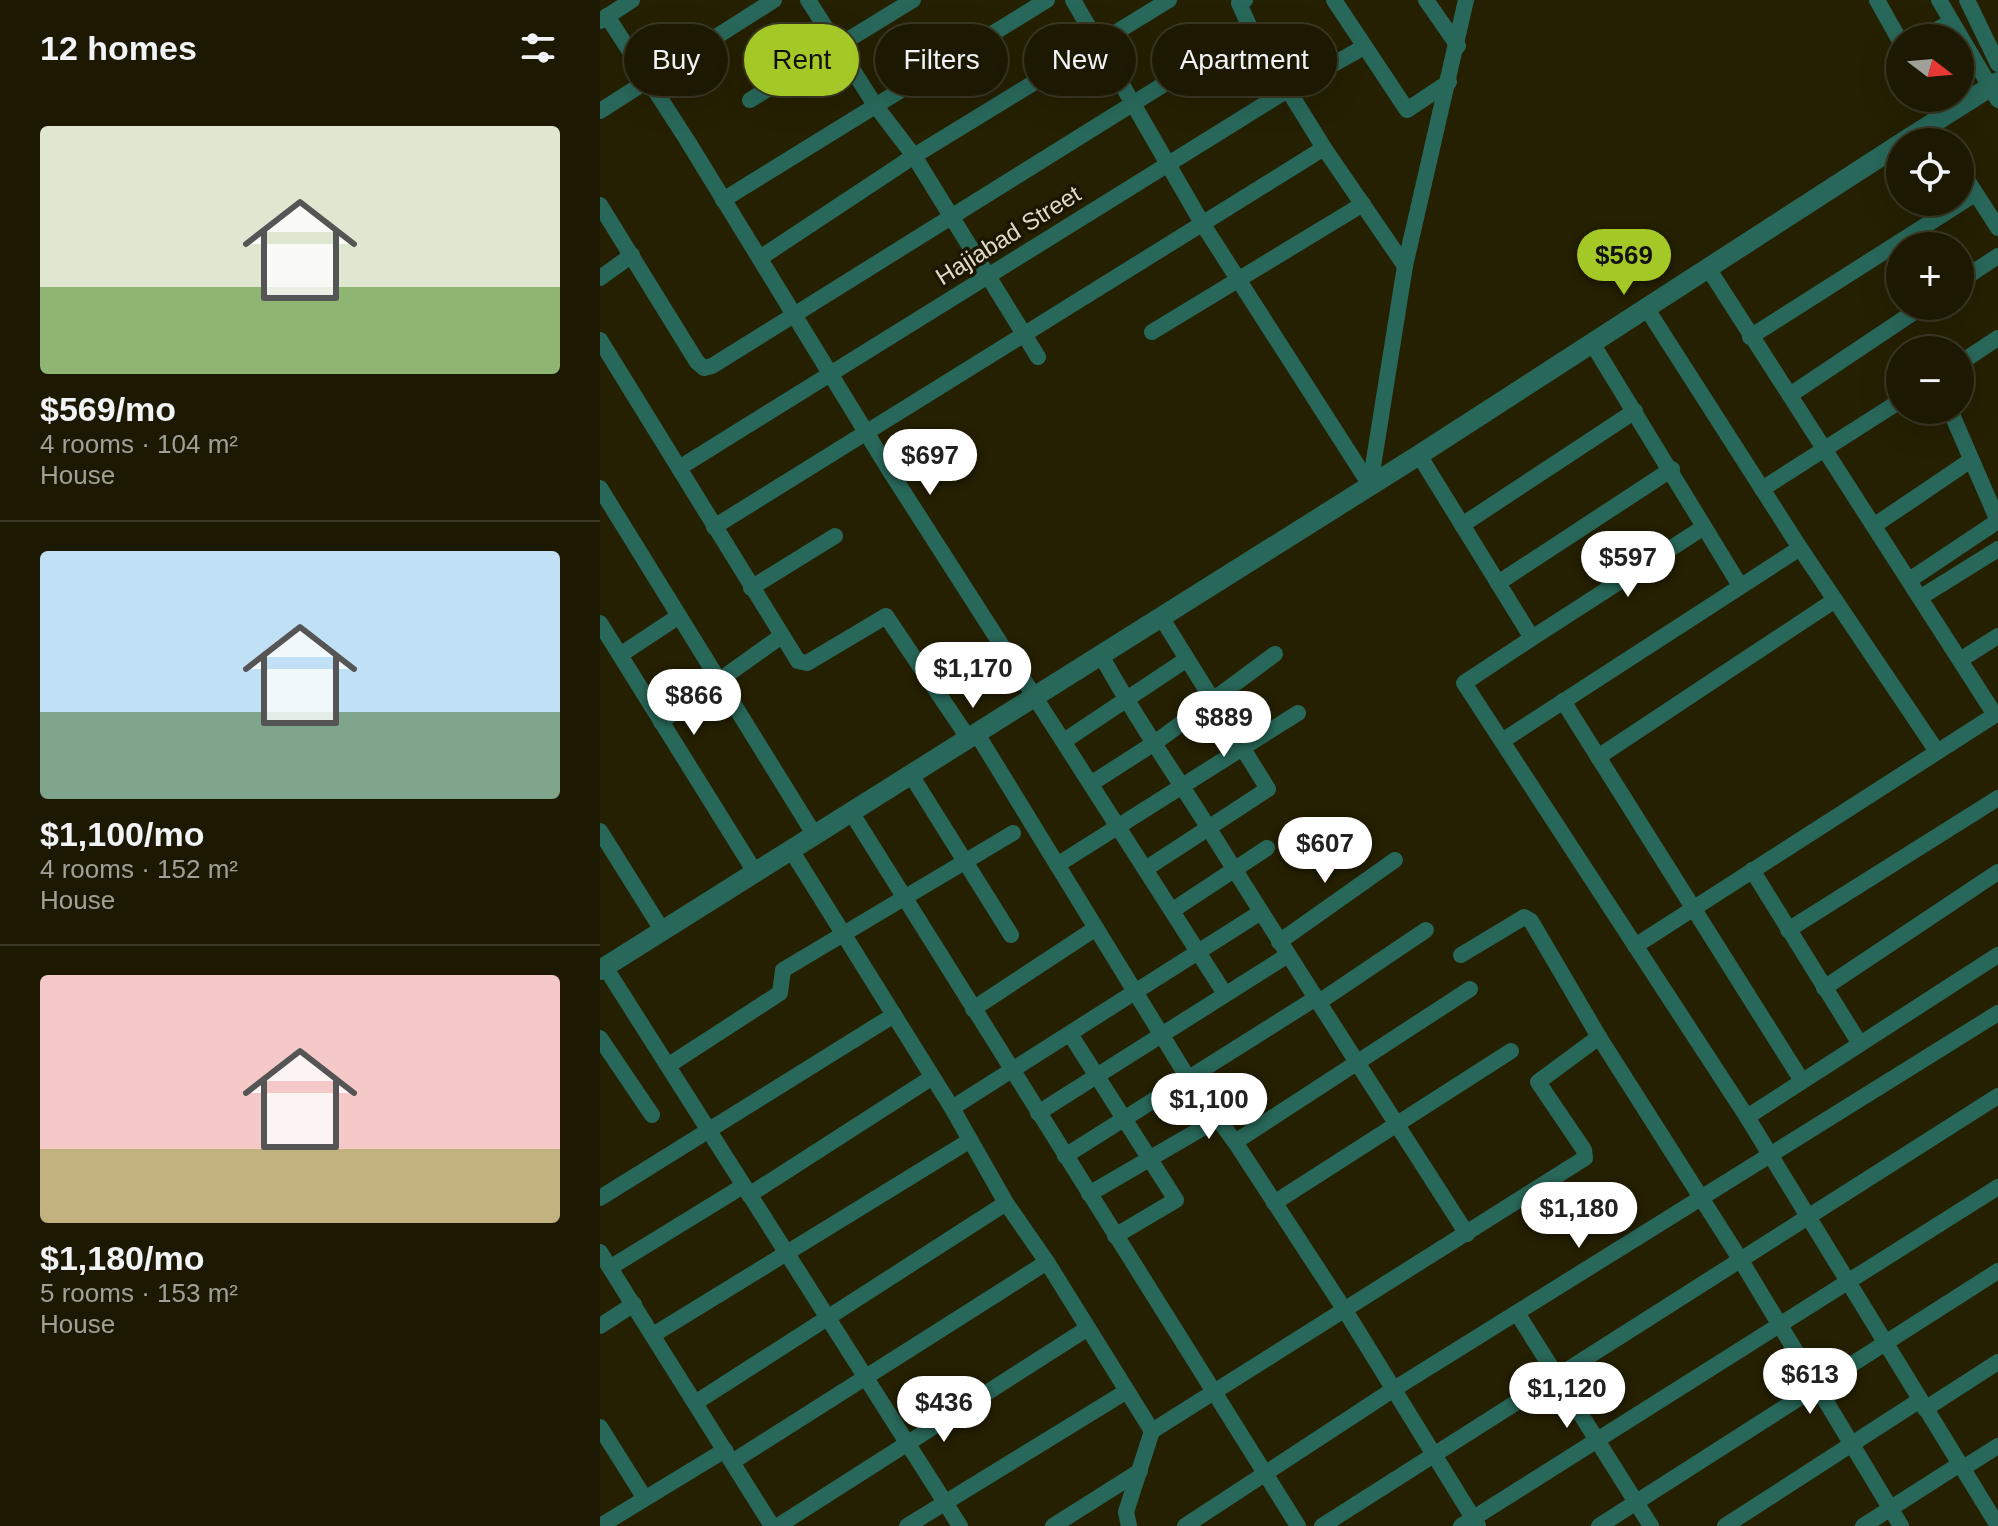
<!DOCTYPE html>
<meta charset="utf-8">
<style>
:root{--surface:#1c1802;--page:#292511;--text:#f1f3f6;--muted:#a0a099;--line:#3a3724;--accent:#a4c825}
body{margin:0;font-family:Helvetica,sans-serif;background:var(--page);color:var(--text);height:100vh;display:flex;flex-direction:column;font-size:30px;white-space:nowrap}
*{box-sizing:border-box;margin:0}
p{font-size:26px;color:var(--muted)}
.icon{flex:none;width:44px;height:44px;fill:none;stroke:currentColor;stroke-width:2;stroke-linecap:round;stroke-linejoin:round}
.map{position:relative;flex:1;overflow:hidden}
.sheet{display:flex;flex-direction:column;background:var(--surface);width:600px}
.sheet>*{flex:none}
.hud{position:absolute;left:24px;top:24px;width:760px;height:72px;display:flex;gap:16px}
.needle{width:52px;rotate:106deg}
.fabs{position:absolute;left:1286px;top:24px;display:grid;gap:16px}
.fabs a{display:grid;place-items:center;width:88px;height:88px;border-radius:50%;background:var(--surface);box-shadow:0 8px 32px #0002,0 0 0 2px var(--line);font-size:40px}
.price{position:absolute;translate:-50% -68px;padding:0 18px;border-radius:28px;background:#fff;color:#222;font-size:26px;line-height:52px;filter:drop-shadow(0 2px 4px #0008)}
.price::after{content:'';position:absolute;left:50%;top:48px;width:24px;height:18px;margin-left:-12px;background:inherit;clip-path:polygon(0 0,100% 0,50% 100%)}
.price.active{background:var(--accent);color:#111}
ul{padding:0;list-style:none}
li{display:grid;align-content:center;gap:16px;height:424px;padding:0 40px}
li+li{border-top:2px solid var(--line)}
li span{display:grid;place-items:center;height:248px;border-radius:8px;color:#555}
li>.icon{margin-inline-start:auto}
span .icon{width:144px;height:144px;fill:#fffc;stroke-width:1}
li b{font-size:34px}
h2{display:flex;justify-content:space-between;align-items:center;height:96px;padding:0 40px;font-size:34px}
.tag{padding:0 28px;border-radius:36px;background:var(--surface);box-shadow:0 8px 32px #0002,0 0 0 2px var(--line);font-size:28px;line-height:72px}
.tag.active{background:var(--accent);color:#111}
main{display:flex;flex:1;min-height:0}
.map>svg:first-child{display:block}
</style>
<main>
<section class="sheet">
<h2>12 homes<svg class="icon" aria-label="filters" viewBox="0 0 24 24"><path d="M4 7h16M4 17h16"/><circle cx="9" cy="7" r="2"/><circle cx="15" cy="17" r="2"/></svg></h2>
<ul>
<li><span style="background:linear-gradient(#dfe7d0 65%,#8fb573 0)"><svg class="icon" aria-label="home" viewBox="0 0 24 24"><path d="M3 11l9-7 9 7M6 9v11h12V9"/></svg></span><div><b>$569/mo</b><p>4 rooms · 104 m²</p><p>House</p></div></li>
<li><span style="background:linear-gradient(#bfe0f5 65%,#7fa58c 0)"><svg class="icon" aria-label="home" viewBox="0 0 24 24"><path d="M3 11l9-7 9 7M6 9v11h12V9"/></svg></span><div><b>$1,100/mo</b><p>4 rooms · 152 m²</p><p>House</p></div></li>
<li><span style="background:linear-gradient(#f6c9c9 70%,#c2b280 0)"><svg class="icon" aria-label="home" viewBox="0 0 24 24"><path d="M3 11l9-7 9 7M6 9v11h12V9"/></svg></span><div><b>$1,180/mo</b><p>5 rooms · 153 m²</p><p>House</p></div></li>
</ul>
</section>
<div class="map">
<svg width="1398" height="1526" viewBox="0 0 1398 1526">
<rect width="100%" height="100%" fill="#252002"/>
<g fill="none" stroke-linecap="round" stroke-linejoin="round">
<g stroke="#28685a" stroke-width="16">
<polyline points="208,0 275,105 314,156 438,357"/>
<polyline points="473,0 602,223 770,485"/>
<polyline points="734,0 807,110 849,82"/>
<polyline points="826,0 858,46"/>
<polyline points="1277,0 1300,41"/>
<polyline points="1339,0 1398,100"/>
<polyline points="1367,0 1398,64"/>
<polyline points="7,16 87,140 288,468 625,994"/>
<polyline points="0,21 32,0"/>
<polyline points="651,30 724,148 805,266"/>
<polyline points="1321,38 1351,22"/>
<polyline points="150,100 313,0"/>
<polyline points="0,111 174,0"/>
<polyline points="1332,123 1343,142"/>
<polyline points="1360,169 1398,228"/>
<polyline points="123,200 447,0"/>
<polyline points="0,205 97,362 104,368 112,366 651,30 639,3 645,0"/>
<polyline points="160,258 314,156 569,0"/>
<polyline points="1108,268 1395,715"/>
<polyline points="0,278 32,255"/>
<polyline points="1360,281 1398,256"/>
<polyline points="1047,309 1200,548 1336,750"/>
<polyline points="552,332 763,204"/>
<polyline points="1150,337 1375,194"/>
<polyline points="0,340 198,661 207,663 286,616 369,739"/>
<polyline points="992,343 1139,584"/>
<polyline points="1360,363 1398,338"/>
<polyline points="1190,395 1323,306"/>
<polyline points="1350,410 1398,521"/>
<polyline points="819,455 932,638 864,683 1147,1117 1398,1526"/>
<polyline points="79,468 689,89 764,47"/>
<polyline points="770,485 805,266 866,0"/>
<polyline points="0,488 214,834"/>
<polyline points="1162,489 1300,401"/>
<polyline points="862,525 1035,411"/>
<polyline points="1275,525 1371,460"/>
<polyline points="114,527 724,148"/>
<polyline points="1311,579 1398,521"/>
<polyline points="898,583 1072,469"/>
<polyline points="151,588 235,536"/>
<polyline points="1321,597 1398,549"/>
<polyline points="0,623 155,872"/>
<polyline points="932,638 1104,527"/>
<polyline points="20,655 79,616"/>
<path d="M501,655C532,713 571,768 606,824C692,962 780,1098 867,1234"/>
<polyline points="1360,660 1398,636"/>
<polyline points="963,701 1202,1081"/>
<polyline points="61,722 180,637"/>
<polyline points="377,734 588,1078 635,1142 746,1312 878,1526"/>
<polyline points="464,741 587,659"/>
<polyline points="902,741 1200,548"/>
<polyline points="998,757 1235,600"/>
<polyline points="311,775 411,935"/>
<polyline points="492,783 556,742 675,654"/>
<polyline points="251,812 698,1526"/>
<polyline points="0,831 62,930"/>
<polyline points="191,850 352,1108 406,1203 447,1262 552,1431"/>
<polyline points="457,865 698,713"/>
<polyline points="547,868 668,789 561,617"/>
<polyline points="1152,870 1260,1044"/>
<polyline points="573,910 667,848"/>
<polyline points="1188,930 1398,798"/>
<polyline points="679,942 795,860"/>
<polyline points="1035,946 1398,713"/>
<polyline points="861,955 924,917 931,921 999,1037"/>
<polyline points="5,967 360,1526"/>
<polyline points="1224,988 1398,872"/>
<polyline points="719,1002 826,930"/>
<polyline points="373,1009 496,928"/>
<polyline points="470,1034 576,1200 515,1236"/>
<polyline points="0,1038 52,1115"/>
<polyline points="69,1065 180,993 183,970 413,833"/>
<polyline points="352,1108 661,912"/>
<polyline points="438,1113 688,955"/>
<polyline points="1147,1117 1398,955"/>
<polyline points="635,1142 870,989"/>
<polyline points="465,1156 716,998"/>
<polyline points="489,1194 618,1119"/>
<polyline points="149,1195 331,1078"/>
<polyline points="0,1198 294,1015"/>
<polyline points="674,1203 911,1051"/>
<polyline points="0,1252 172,1526"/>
<polyline points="11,1267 143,1186"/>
<polyline points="917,1313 1051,1526"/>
<polyline points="0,1326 34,1304"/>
<polyline points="53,1335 369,1141"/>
<polyline points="95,1403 406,1203"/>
<polyline points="1325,1409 1398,1362"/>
<polyline points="0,1427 44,1497"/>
<polyline points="132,1462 447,1262"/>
<polyline points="1363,1468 1398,1446"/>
<polyline points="0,1526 125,1450"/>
<polyline points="178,1526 488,1328"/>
<polyline points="307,1526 527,1391"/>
<polyline points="453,1526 540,1471"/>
<polyline points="529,1526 526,1512 552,1431 985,1158 984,1150 938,1082 999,1037 1140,1259 1301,1526"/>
<polyline points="585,1526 794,1389 1398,1013"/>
<polyline points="722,1526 1398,1096"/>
<polyline points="861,1526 1398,1187"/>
<polyline points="999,1526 1398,1271"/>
<polyline points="1125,1526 1320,1400"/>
<polyline points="1263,1526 1360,1464"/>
</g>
<g stroke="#28685a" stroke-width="20">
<polyline points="1303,142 1398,82"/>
<polyline points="0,970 819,455 1300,144"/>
</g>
</g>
<g text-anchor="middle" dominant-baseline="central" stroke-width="7" stroke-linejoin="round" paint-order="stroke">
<g font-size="24" fill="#dddac8" stroke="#1c1600">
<text transform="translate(408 235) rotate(-32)">Hajiabad Street</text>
</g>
</g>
</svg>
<div class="fabs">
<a><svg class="needle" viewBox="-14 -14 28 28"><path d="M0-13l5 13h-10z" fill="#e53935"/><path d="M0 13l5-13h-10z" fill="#a0a099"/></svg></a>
<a><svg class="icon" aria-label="locate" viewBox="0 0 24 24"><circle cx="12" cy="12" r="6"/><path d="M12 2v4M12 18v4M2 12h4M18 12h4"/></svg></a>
<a>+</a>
<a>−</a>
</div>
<b class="price active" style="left:1024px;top:297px">$569</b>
<b class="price" style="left:330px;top:497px">$697</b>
<b class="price" style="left:1028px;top:599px">$597</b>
<b class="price" style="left:373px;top:710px">$1,170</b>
<b class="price" style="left:94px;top:737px">$866</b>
<b class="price" style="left:624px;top:759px">$889</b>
<b class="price" style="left:725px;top:885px">$607</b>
<b class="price" style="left:609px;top:1141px">$1,100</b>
<b class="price" style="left:979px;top:1250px">$1,180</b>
<b class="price" style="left:1210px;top:1416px">$613</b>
<b class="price" style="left:967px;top:1430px">$1,120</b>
<b class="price" style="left:344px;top:1444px">$436</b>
<div class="hud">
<a class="tag">Buy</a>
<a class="tag active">Rent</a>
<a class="tag">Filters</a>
<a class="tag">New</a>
<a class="tag">Apartment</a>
</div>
</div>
</main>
